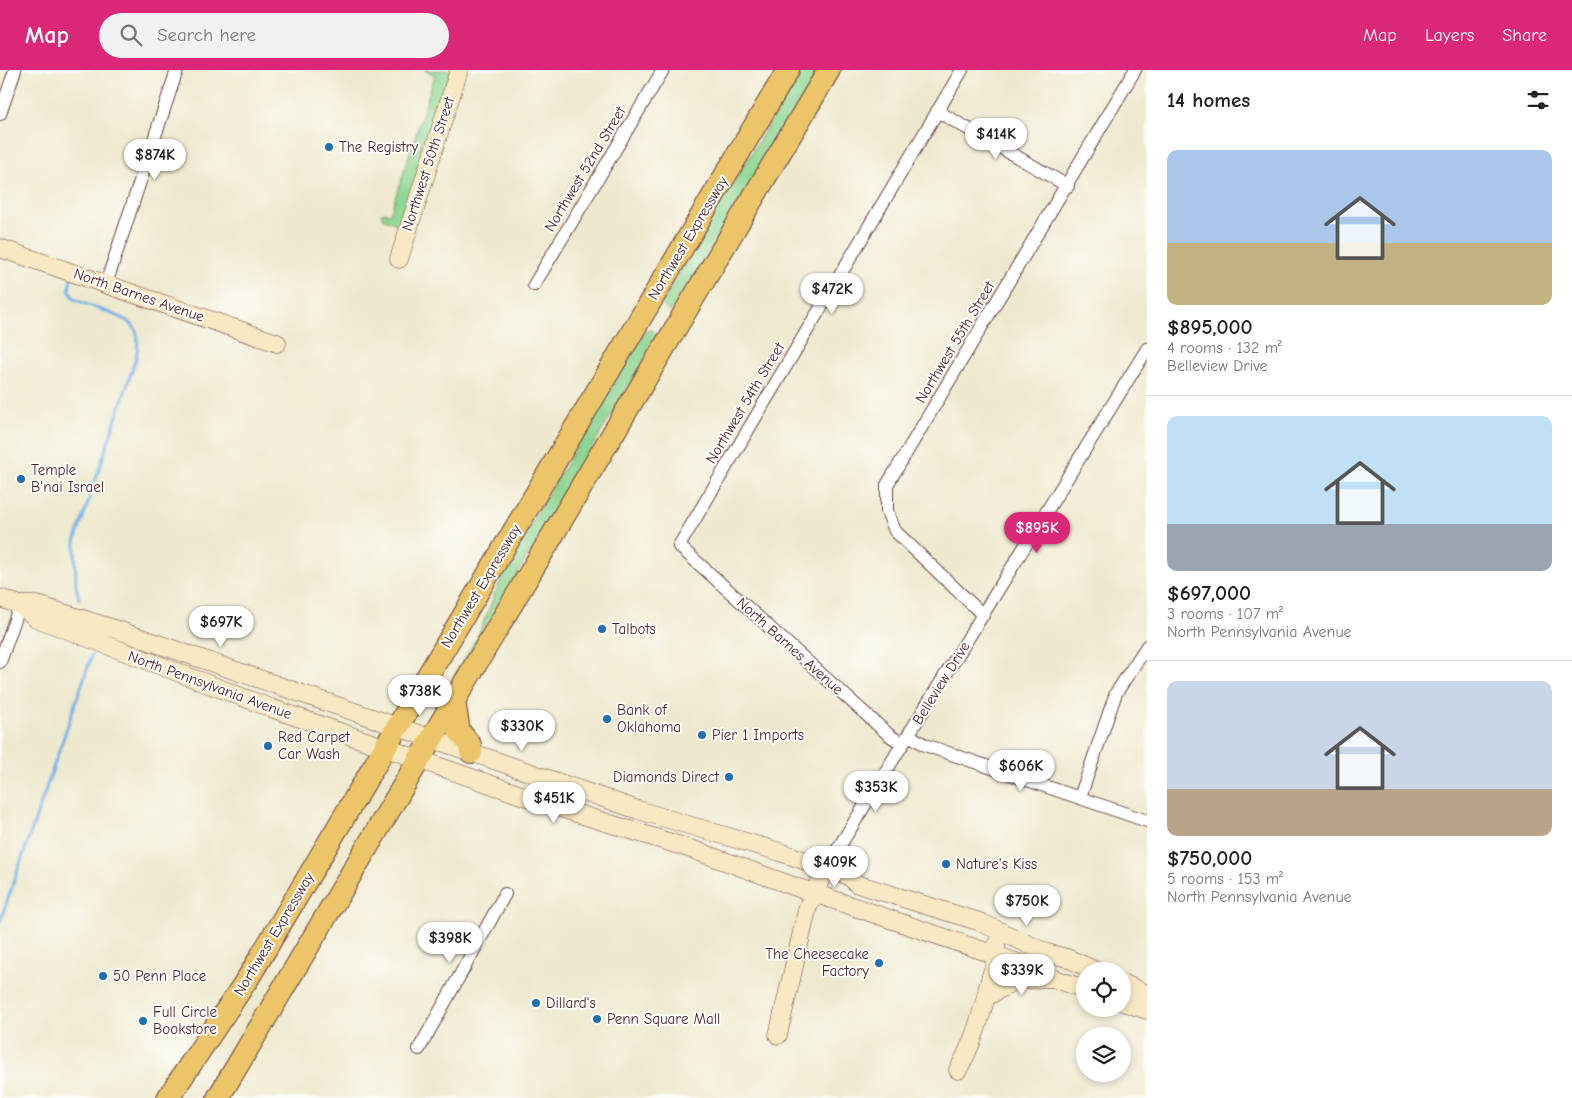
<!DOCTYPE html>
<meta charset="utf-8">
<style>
:root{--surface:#fff;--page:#f2f2f2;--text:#222;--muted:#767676;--line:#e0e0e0;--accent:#db2777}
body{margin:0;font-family:"Comic Neue",sans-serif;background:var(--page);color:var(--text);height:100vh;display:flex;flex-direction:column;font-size:19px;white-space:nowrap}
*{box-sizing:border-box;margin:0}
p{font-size:16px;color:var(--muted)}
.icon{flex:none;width:28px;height:28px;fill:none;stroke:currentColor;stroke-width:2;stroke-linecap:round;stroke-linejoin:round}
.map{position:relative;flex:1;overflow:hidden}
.details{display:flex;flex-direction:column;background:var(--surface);width:425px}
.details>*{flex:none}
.fabs{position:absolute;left:1076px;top:892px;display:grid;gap:10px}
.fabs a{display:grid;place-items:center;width:55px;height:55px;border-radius:50%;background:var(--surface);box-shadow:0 2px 8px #0003;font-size:25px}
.price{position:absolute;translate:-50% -42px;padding:0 11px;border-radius:18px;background:#fff;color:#222;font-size:16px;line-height:32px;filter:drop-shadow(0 1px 2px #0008)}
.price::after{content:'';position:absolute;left:50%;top:30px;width:15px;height:11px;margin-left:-8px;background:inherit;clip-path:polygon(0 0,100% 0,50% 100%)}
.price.selected{background:var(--accent);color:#fff}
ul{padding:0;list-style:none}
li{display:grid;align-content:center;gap:10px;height:265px;padding:0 20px}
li+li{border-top:1px solid var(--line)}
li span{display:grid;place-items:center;height:155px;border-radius:10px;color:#555}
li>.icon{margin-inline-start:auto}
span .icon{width:90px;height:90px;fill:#fffc;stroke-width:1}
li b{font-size:21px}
h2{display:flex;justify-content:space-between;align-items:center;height:60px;padding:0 20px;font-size:21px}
header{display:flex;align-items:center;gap:30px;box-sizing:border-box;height:70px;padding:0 25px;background:var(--accent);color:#fff}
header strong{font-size:24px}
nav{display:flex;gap:28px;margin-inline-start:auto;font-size:18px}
.search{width:350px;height:45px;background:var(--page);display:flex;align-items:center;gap:12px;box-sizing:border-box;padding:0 18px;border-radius:28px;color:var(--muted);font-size:19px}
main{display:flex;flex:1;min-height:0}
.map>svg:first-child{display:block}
</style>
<header>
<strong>Map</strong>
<div class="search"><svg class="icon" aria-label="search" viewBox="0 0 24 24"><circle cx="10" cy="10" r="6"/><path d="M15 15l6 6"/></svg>Search here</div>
<nav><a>Map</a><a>Layers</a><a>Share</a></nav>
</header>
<main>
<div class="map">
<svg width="1147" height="1028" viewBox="0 0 1147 1028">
<rect width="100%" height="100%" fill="#fdfcf7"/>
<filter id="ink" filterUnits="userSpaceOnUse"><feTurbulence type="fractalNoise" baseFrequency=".02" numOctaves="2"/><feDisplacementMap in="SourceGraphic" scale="10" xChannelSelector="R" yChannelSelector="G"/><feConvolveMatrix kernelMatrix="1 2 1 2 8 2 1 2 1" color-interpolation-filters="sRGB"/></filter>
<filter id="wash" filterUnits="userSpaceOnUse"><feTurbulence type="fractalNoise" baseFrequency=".0096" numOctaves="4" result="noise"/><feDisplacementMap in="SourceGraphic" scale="20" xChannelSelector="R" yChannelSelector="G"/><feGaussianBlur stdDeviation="1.12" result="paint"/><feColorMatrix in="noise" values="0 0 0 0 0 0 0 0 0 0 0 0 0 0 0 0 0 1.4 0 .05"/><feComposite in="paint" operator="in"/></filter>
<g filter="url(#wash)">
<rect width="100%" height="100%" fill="#eee9ce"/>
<g fill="#8cd591" stroke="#6b7a5e">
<polygon points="424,0 451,0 403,152 397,154 384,149 381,145 383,142 390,144 435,5"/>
<polygon points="801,0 819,0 674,241 668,241 662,235 663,231"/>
<polygon points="651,259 658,266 431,650 427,651 478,565 508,492 644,263"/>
</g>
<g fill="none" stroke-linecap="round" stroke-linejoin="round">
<g stroke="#75afe6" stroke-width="3">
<path d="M71,208L69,220L74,229C85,234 96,238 107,242C135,252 142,258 136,288L75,472L76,516L79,529"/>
<polyline points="0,852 92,585"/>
</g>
</g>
</g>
<g filter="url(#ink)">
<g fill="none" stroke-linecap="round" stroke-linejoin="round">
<defs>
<g id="street">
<polyline points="937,41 1068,116"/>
<polyline points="0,44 15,0"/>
<polyline points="106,214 177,0"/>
<polyline points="534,215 663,0"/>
<polyline points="983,545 895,461 887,441 887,415 1135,0"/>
<polyline points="0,592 20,535"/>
<polyline points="909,665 925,675 1147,751"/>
<polyline points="903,674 889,665 679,476 962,0"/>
<polyline points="1080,727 1116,623 1147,576"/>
<polyline points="826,798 1147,279"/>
<polyline points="419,979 505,824"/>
</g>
<g id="secondary">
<polyline points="0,178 277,273"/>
<polyline points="399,189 459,0"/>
<polyline points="0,528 20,535 38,535 115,559 638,740 780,782 849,806 857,814 980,852 1047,883 1067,888 1096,901"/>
<polyline points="20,535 36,548 271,638 544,733 694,780 796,817 1042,901 1052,908 1085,919"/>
<polyline points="1122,913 1147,924"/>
<polyline points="988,926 1016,910 1050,908"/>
<polyline points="1122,932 1147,940"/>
<polyline points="778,965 808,836 826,798"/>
<path d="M958,1000C973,974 982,945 988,917C991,902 998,891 996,875"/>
</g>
<g id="highway">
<polyline points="454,631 459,661 470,675 471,682"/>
<polyline points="168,1028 250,905 788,0"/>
<polyline points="218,1028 829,0"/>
</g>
</defs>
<use href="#street" stroke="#633d43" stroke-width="14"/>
<use href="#secondary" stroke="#633d43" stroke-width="19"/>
<use href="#highway" stroke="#633d43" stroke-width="24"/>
<use href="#street" stroke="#fff" stroke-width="12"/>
<use href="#secondary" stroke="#f8e8c3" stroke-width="18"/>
<use href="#highway" stroke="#edc569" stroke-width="22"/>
</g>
</g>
<g fill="#1f6fb2" stroke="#fdfcf7" stroke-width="2">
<circle cx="329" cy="77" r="5"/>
<circle cx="21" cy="409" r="5"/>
<circle cx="602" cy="559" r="5"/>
<circle cx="607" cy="649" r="5"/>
<circle cx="702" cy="665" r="5"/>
<circle cx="268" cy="676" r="5"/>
<circle cx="729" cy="707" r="5"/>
<circle cx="946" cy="794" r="5"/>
<circle cx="879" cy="893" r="5"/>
<circle cx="103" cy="906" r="5"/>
<circle cx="536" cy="933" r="5"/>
<circle cx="597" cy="949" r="5"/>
<circle cx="143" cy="951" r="5"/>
</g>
<g text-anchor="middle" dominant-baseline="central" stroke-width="4" stroke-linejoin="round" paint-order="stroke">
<g font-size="15" fill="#4a1f2b" stroke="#fdfcf7" text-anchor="start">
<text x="339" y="77">The Registry</text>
<text x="31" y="400">Temple<tspan x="31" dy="17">B'nai Israel</tspan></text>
<text x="612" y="559">Talbots</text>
<text x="617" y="640">Bank of<tspan x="617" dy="17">Oklahoma</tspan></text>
<text x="712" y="665">Pier 1 Imports</text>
<text x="278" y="667">Red Carpet<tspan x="278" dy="17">Car Wash</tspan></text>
<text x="719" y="707" text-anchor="end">Diamonds Direct</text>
<text x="956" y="794">Nature's Kiss</text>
<text x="869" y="884" text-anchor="end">The Cheesecake<tspan x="869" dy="17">Factory</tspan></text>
<text x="113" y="906">50 Penn Place</text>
<text x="546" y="933">Dillard's</text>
<text x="153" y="942">Full Circle<tspan x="153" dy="17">Bookstore</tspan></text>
<text x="607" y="949">Penn Square Mall</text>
</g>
<g font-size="15" fill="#4a1f2b" stroke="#fdfcf7">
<text transform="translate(428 94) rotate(-72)">Northwest 50th Street</text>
<text transform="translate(585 99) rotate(-59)">Northwest 52nd Street</text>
<text transform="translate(688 168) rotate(-59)">Northwest Expressway</text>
<text transform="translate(139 225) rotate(19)">North Barnes Avenue</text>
<text transform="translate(955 272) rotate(-59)">Northwest 55th Street</text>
<text transform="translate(745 333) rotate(-59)">Northwest 54th Street</text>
<text transform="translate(481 516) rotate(-59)">Northwest Expressway</text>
<text transform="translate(790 576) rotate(42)">North Barnes Avenue</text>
<text transform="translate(941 613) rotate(-58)">Belleview Drive</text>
<text transform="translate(210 615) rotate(20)">North Pennsylvania Avenue</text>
<text transform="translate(274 864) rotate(-59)">Northwest Expressway</text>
</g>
</g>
</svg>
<div class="fabs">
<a><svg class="icon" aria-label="locate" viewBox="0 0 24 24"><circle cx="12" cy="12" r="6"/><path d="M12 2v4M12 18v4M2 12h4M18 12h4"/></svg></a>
<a><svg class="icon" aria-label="layers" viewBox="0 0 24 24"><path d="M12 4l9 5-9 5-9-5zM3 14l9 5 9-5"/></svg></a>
</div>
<b class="price" style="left:996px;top:90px">$414K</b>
<b class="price" style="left:155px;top:111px">$874K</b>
<b class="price" style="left:832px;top:245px">$472K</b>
<b class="price selected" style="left:1037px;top:484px">$895K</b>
<b class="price" style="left:221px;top:578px">$697K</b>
<b class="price" style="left:420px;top:647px">$738K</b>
<b class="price" style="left:522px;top:682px">$330K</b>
<b class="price" style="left:1021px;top:722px">$606K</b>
<b class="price" style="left:876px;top:743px">$353K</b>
<b class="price" style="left:554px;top:754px">$451K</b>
<b class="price" style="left:835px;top:818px">$409K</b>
<b class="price" style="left:1027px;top:857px">$750K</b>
<b class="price" style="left:450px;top:894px">$398K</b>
<b class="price" style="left:1022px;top:926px">$339K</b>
</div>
<section class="details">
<h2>14 homes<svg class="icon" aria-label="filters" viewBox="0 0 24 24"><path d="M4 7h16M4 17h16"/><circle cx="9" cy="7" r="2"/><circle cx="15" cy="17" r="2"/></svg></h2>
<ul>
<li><span style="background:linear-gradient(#a9c7e8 60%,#c2b280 0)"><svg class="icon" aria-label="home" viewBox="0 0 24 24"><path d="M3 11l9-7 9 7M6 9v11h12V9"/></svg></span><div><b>$895,000</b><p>4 rooms · 132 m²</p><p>Belleview Drive</p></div></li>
<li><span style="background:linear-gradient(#bfe0f5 70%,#9aa5b1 0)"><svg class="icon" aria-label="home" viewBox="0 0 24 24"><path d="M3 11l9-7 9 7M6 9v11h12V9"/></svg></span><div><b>$697,000</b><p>3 rooms · 107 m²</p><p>North Pennsylvania Avenue</p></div></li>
<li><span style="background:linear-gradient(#c9d6e8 70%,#b9a48a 0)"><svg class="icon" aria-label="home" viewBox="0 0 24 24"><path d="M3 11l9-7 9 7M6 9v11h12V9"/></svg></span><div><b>$750,000</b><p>5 rooms · 153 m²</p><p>North Pennsylvania Avenue</p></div></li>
</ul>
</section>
</main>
